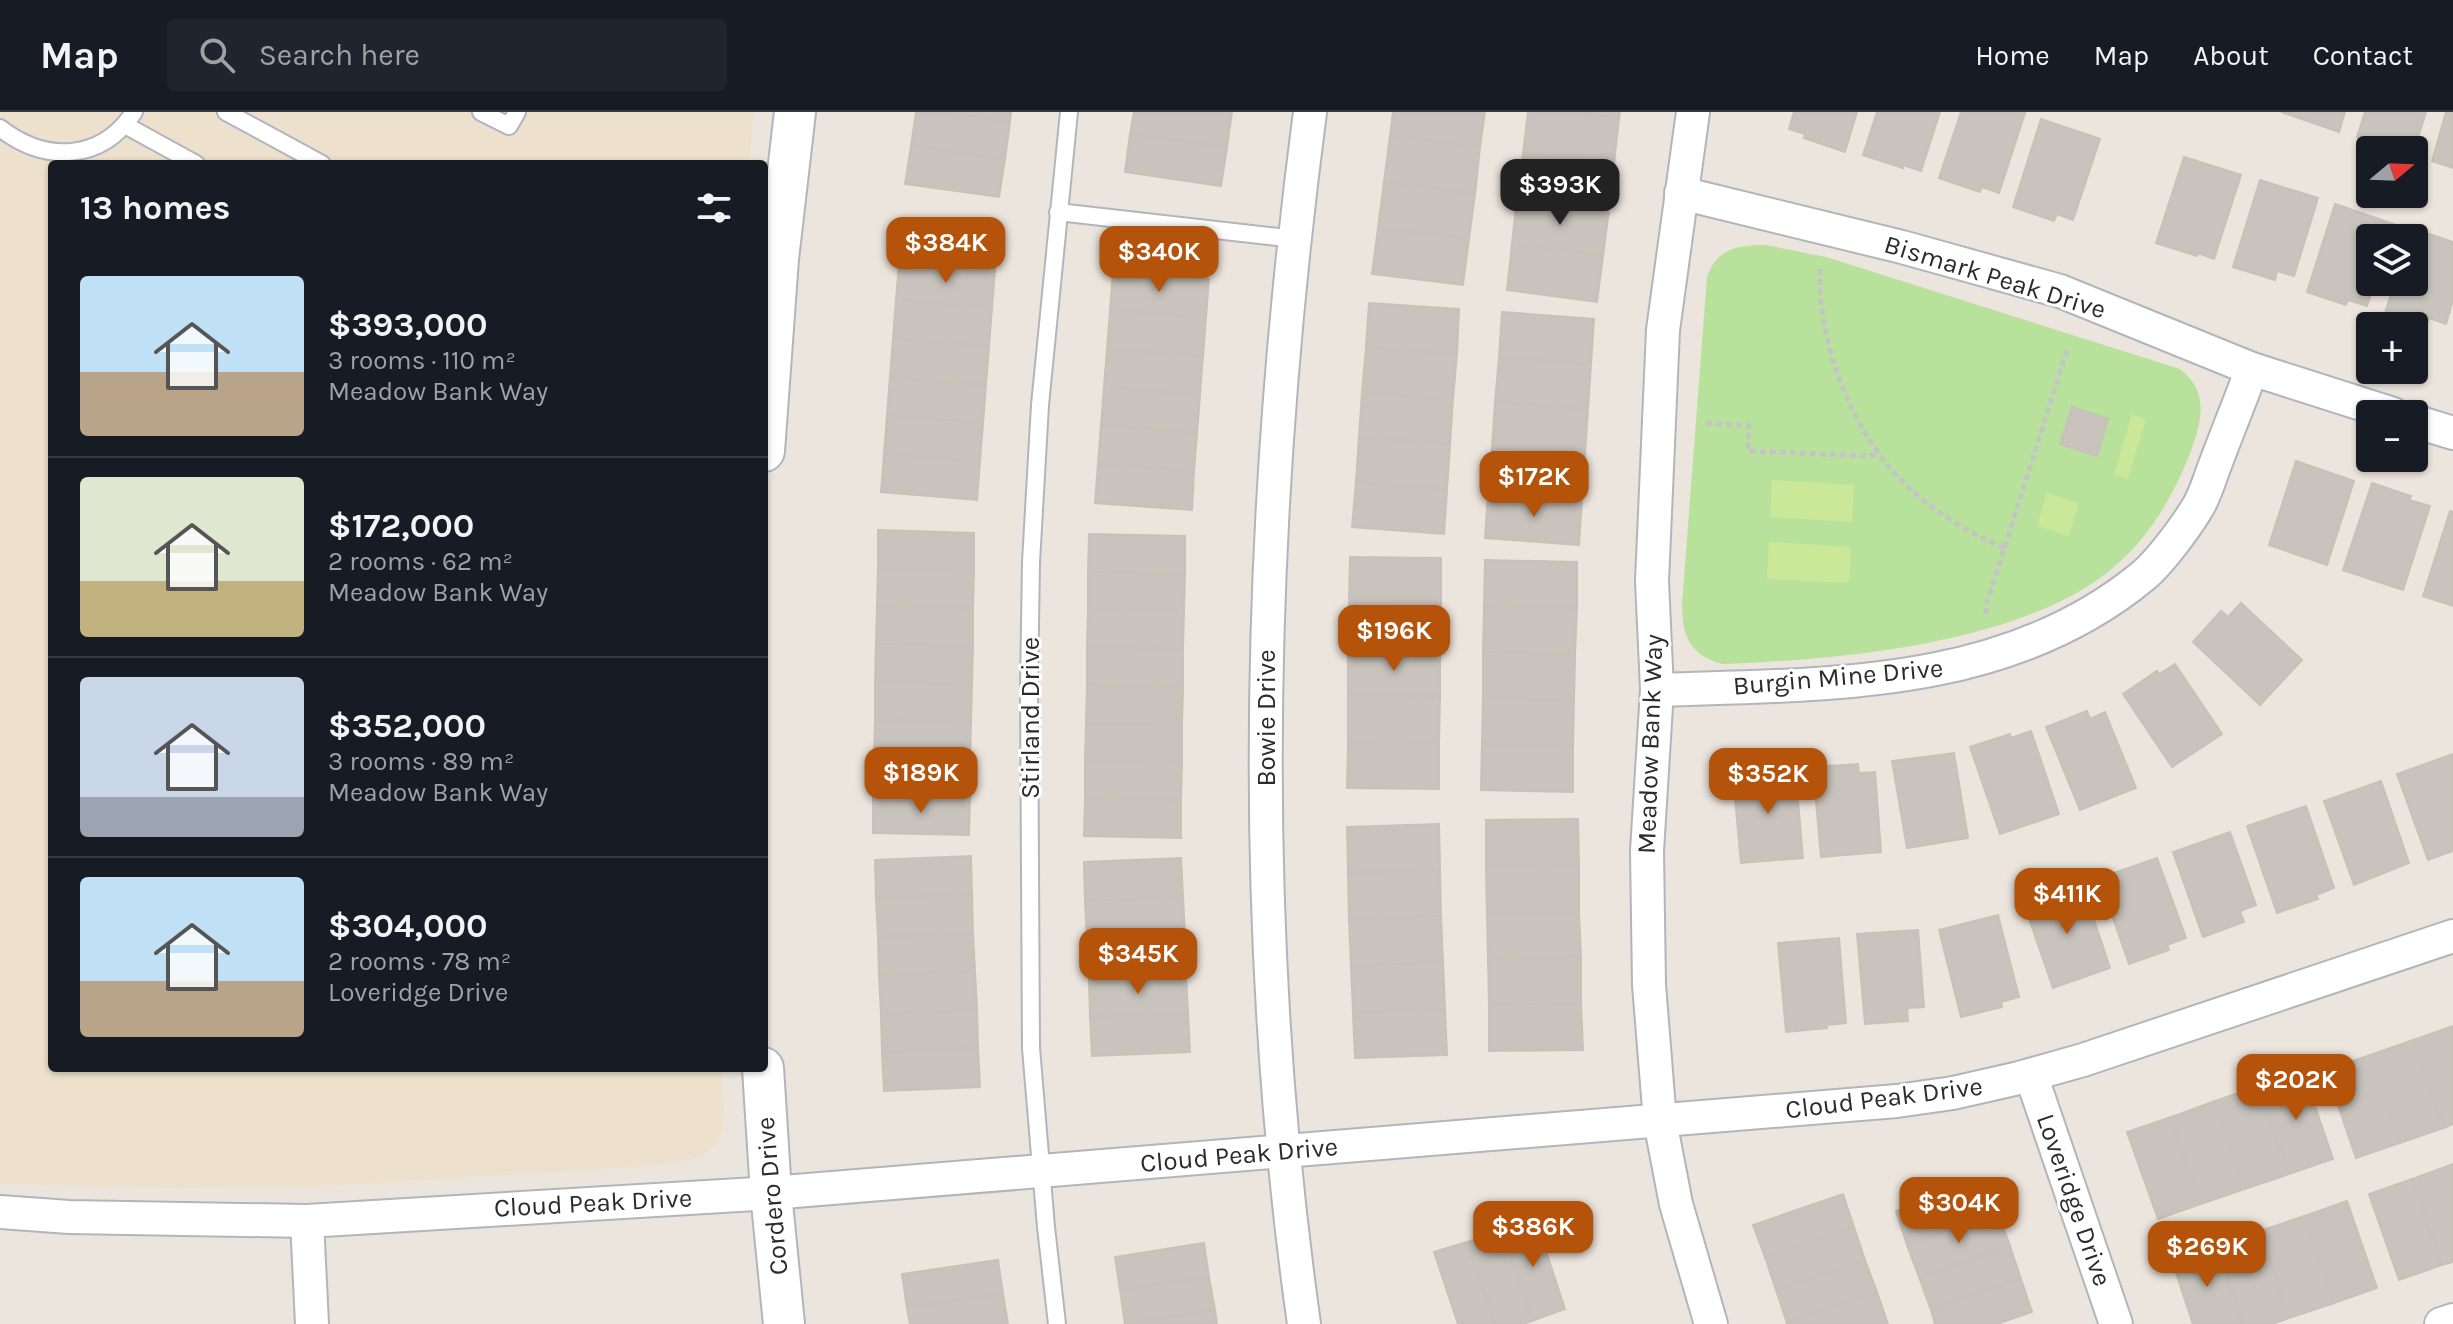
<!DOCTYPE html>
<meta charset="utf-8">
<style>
:root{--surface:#171b24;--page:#20242c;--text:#f1f3f6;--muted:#9ea1a6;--line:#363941;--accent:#b45309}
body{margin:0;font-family:Karla,sans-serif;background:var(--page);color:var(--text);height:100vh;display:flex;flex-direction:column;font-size:30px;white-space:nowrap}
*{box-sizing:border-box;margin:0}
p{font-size:26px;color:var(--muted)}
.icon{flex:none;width:44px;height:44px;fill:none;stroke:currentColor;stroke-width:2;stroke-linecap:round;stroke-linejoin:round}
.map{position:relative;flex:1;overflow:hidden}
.details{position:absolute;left:48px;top:48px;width:720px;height:912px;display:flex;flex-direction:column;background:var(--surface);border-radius:8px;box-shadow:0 2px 6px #0004}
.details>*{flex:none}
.needle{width:52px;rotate:71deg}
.fabs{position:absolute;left:2356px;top:24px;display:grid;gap:16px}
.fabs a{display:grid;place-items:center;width:72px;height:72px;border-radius:8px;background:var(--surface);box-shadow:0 2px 6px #0004;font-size:40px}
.price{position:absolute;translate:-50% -68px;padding:0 18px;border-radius:16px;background:var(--accent);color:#fff;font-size:26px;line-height:52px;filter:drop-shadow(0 2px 4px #0008)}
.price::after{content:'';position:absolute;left:50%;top:48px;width:24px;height:18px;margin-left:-12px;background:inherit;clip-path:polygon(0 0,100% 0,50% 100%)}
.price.on{background:#222;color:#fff}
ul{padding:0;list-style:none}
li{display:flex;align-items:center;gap:24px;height:200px;padding:0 32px}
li+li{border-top:2px solid var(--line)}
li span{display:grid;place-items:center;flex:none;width:224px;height:160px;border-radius:8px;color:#555}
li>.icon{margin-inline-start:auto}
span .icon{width:96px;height:96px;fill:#fffc;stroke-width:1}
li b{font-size:34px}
h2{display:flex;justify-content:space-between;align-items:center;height:96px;padding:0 32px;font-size:34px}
header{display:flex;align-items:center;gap:48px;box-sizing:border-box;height:112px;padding:0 40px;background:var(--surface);border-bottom:2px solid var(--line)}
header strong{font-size:38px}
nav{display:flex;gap:44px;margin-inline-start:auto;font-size:28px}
.search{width:560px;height:72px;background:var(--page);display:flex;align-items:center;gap:20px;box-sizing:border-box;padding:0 28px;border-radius:8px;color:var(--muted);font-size:30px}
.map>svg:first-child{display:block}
</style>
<header>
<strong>Map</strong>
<div class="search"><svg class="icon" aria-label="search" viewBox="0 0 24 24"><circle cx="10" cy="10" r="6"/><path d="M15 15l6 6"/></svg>Search here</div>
<nav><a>Home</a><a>Map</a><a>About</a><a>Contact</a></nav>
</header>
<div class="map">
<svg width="2453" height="1212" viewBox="0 0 2453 1212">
<rect width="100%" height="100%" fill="#ece5dd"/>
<polygon fill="#ede1cd" points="0,0 754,0 749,52 52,52 52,956 721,956 724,998 722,1018 717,1030 706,1041 692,1048 635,1055 345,1073 177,1076 0,1072"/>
<path fill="#b8e19c" d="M1766,133L1826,145L2180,257C2211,281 2201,312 2189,344C2172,386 2150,424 2115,454C2026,532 1837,548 1722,552C1689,543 1682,523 1682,492L1707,165C1717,136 1738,133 1766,133Z"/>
<g fill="#cbe898">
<polygon points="2132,302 2146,307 2128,367 2114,362"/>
<polygon points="1772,368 1854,373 1852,410 1770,405"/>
<polygon points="2047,381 2079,391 2069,424 2037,414"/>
<polygon points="1769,430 1851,435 1849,471 1767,467"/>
</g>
<g fill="#c8c3bc" stroke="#c8c1b7" stroke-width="2">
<polygon points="916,0 945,0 1010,10 1005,47 911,34"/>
<polygon points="945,0 1011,0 1010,10"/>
<polygon points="1134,0 1232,0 1227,35 1130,22"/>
<polygon points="1393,0 1485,0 1480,35 1390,24"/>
<polygon points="1528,0 1569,0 1619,6 1614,52 1523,41"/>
<polygon points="1569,0 1620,0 1619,6"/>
<polygon points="1794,0 1857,0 1845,40 1804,26 1805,22 1789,17"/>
<polygon points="1877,0 1940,0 1921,59 1903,53 1903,56 1863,43"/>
<polygon points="1961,0 2025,1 1999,81 1982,75 1980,80 1939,66"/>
<polygon points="2281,0 2345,0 2339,20"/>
<polygon points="2365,0 2426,0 2414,38 2397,38 2357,25"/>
<polygon points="2446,0 2453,0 2453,56 2432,49"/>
<polygon points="2041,7 2100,27 2073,108 2057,102 2054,109 2013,95"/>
<polygon points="1130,22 1227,35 1221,74 1125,60"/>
<polygon points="1390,24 1480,35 1475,82 1384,70"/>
<polygon points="911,34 1005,47 999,85 905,72"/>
<polygon points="1523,41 1614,52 1609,98 1517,86"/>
<polygon points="2184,45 2241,63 2214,147 2198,141 2197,144 2156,131"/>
<polygon points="2260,68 2318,86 2294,164 2277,159 2275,168 2233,155"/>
<polygon points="1384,70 1475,82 1469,127 1378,116"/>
<polygon points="1517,86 1609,98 1603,144 1512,132"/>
<polygon points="2335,92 2394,112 2389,126 2370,126 2370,170 2375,170 2367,194 2348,188 2346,193 2307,180"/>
<polygon points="902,112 997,119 995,158 899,150"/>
<polygon points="1378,116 1469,127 1463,173 1372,162"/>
<polygon points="2411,116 2453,130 2453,188 2446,212 2429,206 2426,217 2384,204 2395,170 2414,170 2414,126 2408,126"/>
<polygon points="1512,132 1603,144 1597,190 1507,178"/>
<polygon points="899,150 995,158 992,196 896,188"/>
<polygon points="1113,159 1209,167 1206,205 1110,198"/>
<polygon points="896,188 992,196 989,234 893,226"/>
<polygon points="1369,191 1459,197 1457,242 1366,236"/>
<polygon points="1110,198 1206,205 1203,244 1107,237"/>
<polygon points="1502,200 1594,207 1591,252 1499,245"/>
<polygon points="893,226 989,234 986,273 890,265"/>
<polygon points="1366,236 1457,242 1453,287 1362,280"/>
<polygon points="1107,237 1203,244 1200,283 1104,275"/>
<polygon points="1499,245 1591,252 1588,297 1495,290"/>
<polygon points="890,265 986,273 983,311 887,303"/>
<polygon points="1104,275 1200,283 1197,321 1101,313"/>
<polygon points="1362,280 1453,287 1450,332 1359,325"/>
<polygon points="1495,290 1588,297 1585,342 1492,336"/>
<polygon points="2072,295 2108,307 2097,344 2060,332"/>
<polygon points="887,303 983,311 980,349 884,342"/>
<polygon points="1101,313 1197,321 1194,359 1098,352"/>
<polygon points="1359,325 1450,332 1447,377 1356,370"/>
<polygon points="1492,336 1585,342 1582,388 1488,381"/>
<polygon points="884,342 980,349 977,388 881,380"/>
<polygon points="2296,349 2354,369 2327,453 2269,433"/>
<polygon points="1098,352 1194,359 1192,398 1095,391"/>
<polygon points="1356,370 1447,377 1444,422 1352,415"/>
<polygon points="2372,371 2411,384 2409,388 2430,394 2403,478 2343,458"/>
<polygon points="1488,381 1582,388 1579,433 1485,426"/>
<polygon points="2450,399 2453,400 2453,494 2423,484"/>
<polygon points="878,418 974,421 974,458 878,456"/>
<polygon points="1089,422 1185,424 1185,462 1088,460"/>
<polygon points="1350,445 1441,446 1441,492 1349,491"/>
<polygon points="1485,448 1577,450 1577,496 1484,494"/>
<polygon points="878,456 974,458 973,496 877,494"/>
<polygon points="1088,460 1185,462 1184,499 1088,497"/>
<polygon points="1349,491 1441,492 1440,539 1348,537"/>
<polygon points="2241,491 2302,548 2260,593 2193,530 2221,499 2228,505"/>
<polygon points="877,494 973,496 973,534 876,532"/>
<polygon points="1484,494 1577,496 1575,542 1483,540"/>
<polygon points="1088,497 1184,499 1183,537 1087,535"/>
<polygon points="876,532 973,534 972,572 875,570"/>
<polygon points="1087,535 1183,537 1183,575 1087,573"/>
<polygon points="1348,537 1440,539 1440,584 1348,583"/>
<polygon points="1483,540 1575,542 1574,588 1483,586"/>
<polygon points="2175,552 2222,622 2172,655 2123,582 2157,559 2159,562"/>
<polygon points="875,570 972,572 971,610 875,608"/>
<polygon points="1087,573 1183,575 1182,612 1086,611"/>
<polygon points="1348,583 1440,584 1439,631 1348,630"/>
<polygon points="1483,586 1574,588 1573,634 1482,632"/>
<polygon points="2087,599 2090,607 2105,600 2136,676 2080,698 2046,615"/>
<polygon points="875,608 971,610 970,648 874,645"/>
<polygon points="1086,611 1182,612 1182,650 1085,649"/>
<polygon points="2031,619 2059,702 2000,722 1970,635 2010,622 2011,626"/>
<polygon points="1348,630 1439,631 1439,677 1347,676"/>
<polygon points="1482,632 1573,634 1573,680 1481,678"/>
<polygon points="1954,641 1968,726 1907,736 1892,649"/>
<polygon points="2453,642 2453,739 2428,748 2397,662"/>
<polygon points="874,645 970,648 970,685 873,683"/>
<polygon points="1085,649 1182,650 1181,688 1085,686"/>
<polygon points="1858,652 1859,661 1875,660 1881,740 1821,745 1813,655"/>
<polygon points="1795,655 1803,746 1741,751 1733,665 1753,664 1753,658"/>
<polygon points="2381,669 2409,751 2354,773 2324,689"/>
<polygon points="873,683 970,685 969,723 873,721"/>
<polygon points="1085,686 1181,688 1181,726 1084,724"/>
<polygon points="2306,694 2334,776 2316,783 2318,787 2277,801 2247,714"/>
<polygon points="1578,707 1579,753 1486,755 1486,708"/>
<polygon points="1439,712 1440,758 1348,761 1347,715"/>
<polygon points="2230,720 2256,793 2240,799 2244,810 2203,825 2173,740"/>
<polygon points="971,744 972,782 876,786 875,748"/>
<polygon points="1181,746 1183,785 1085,789 1084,750"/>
<polygon points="2157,746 2186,826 2167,833 2169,838 2129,852 2099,766"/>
<polygon points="1579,753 1579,800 1487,801 1486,755"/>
<polygon points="1440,758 1441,804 1349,808 1348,761"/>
<polygon points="2082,772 2110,856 2053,876 2024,792"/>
<polygon points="972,782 973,821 878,825 876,786"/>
<polygon points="1183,785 1185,824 1087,828 1085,789"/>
<polygon points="1579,800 1581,845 1488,847 1487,801"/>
<polygon points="1998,803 2019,885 2001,890 2002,895 1961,905 1939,818"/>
<polygon points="1441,804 1443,850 1351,854 1349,808"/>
<polygon points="1918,818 1924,895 1907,896 1908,909 1865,912 1857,822"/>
<polygon points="973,821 975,859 879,863 878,825"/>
<polygon points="1185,824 1186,862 1089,867 1087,828"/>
<polygon points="1839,826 1846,911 1827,913 1827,916 1786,920 1778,831"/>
<polygon points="1581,845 1581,891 1489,893 1488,847"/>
<polygon points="1443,850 1445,897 1353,900 1351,854"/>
<polygon points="975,859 977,898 881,902 879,863"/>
<polygon points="1186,862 1188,901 1090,905 1089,867"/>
<polygon points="1581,891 1583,938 1489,939 1489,893"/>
<polygon points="1445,897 1447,943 1355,946 1353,900"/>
<polygon points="977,898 978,936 882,940 881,902"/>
<polygon points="1188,901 1190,940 1092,944 1090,905"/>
<polygon points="2453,914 2453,1012 2444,1016 2413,928"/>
<polygon points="2413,928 2444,1016 2400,1031 2370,943"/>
<polygon points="978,936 980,975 884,979 882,940"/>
<polygon points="2370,943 2400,1031 2356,1046 2326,958"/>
<polygon points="2303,959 2333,1047 2289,1062 2258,974"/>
<polygon points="2258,974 2289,1062 2245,1077 2215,989"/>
<polygon points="2215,989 2245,1077 2201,1092 2171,1005"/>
<polygon points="2171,1005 2201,1092 2158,1107 2127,1020"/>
<polygon points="2453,1052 2453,1150 2442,1153 2412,1067"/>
<polygon points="2412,1067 2442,1153 2399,1168 2369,1082"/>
<polygon points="1986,1068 1998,1101 1907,1133 1896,1099"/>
<polygon points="1843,1082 1854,1115 1765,1145 1753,1113"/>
<polygon points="2347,1089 2377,1176 2334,1191 2304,1104"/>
<polygon points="1998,1101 2010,1134 1919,1165 1907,1133"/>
<polygon points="2304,1104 2334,1191 2289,1206 2260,1119"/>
<polygon points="1535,1106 1565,1197 1532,1209 1501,1118"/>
<polygon points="1854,1115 1865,1148 1776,1178 1765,1145"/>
<polygon points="1501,1118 1532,1209 1523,1212 1496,1212 1467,1130"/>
<polygon points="2260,1119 2289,1206 2272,1212 2243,1212 2216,1134"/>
<polygon points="1467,1130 1496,1212 1458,1212 1434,1140"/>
<polygon points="1204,1131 1209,1165 1120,1178 1115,1145"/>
<polygon points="2010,1134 2021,1167 1931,1198 1919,1165"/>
<polygon points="2216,1134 2243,1212 2193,1212 2172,1149"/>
<polygon points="998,1148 1003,1182 907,1196 902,1162"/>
<polygon points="1865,1148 1877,1180 1787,1211 1776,1178"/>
<polygon points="1209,1165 1215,1198 1125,1212 1120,1178"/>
<polygon points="2021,1167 2032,1200 1997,1212 1935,1212 1931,1198"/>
<polygon points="1877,1180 1888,1212 1788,1212 1787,1211"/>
<polygon points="1003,1182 1008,1212 910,1212 907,1196"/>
<polygon points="1215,1198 1217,1212 1125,1212"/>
</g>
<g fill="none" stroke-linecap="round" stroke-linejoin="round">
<defs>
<g id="service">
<polyline points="226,0 322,52"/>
<polyline points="481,0 509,14 517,0"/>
<polyline points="125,13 196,52"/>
<path d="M0,16C45,51 101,50 134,0"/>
<polyline points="1058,100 1295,127"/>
<polyline points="1057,1212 1046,1115 1031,936 1029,575 1031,450 1040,293 1069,0"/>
</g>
<g id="minor">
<polyline points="1693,0 1663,218 1652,469 1657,578 1647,739 1649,873 1660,1009 1676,1092 1711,1212"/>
<polyline points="1681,81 1902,135 2060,179 2252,257 2393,302"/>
<polyline points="2414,309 2453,321"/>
<path d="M1657,578C1826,572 2005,578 2143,464C2159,451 2185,416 2196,398C2205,385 2209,368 2215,353C2227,321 2240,289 2252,257"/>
<polyline points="2031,963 2116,1212"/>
<polyline points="0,1100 69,1105 307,1109 771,1081 1897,989 1953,981 2019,966 2083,948 2453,824"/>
<polyline points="307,1109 312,1212"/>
<path d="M1304,1212C1247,809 1257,403 1310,0"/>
<polyline points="2441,1212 2453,1208"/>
</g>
<g id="tertiary">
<polyline points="764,339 778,147 795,0"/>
<polyline points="763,956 771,1081 784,1212"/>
</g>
</defs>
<use href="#service" stroke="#b1b5be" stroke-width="20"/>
<use href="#minor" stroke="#b1b5be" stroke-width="36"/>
<use href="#tertiary" stroke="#b1b5be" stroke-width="44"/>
<g stroke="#c4c4c4" stroke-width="5" stroke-dasharray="6 4" stroke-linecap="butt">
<path d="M1820,157C1817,229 1851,318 1902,369C1931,398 1967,420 2004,436"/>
<polyline points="1706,311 1749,314 1748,339 1868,344 1880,342"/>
<polyline points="1986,502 1986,494 2068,235"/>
</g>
<use href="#service" stroke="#fff" stroke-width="16"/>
<use href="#minor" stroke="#fff" stroke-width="32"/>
<use href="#tertiary" stroke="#fff" stroke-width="40"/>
</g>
<g text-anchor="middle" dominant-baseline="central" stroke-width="6" stroke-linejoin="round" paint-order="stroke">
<g font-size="26" fill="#2b2b2b" stroke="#fff">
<text transform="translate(1995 165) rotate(17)">Bismark Peak Drive</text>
<text transform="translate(1838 565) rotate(-5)">Burgin Mine Drive</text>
<text transform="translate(1030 606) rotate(-90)">Stirland Drive</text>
<text transform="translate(1266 606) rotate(-90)">Bowie Drive</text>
<text transform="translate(1650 632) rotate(-88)">Meadow Bank Way</text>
<text transform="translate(1884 986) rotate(-7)">Cloud Peak Drive</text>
<text transform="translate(1239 1043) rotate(-5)">Cloud Peak Drive</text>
<text transform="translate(772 1084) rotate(-95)">Cordero Drive</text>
<text transform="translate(2074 1088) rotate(71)">Loveridge Drive</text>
<text transform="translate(593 1091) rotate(-3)">Cloud Peak Drive</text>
</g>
</g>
</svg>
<div class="fabs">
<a><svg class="needle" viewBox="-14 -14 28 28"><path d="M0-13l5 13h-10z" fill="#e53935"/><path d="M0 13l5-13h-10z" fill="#9ea1a6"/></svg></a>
<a><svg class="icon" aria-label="layers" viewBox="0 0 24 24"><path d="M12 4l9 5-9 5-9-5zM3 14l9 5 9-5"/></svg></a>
<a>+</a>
<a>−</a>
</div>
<b class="price on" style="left:1560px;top:115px">$393K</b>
<b class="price" style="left:946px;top:173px">$384K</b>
<b class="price" style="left:1159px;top:182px">$340K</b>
<b class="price" style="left:1534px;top:407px">$172K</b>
<b class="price" style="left:1394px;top:561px">$196K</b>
<b class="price" style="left:921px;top:703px">$189K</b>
<b class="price" style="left:1768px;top:704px">$352K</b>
<b class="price" style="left:2067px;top:824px">$411K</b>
<b class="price" style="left:1138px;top:884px">$345K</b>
<b class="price" style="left:2296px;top:1010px">$202K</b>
<b class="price" style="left:1959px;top:1133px">$304K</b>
<b class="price" style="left:1533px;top:1157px">$386K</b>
<b class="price" style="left:2207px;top:1177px">$269K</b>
<section class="details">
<h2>13 homes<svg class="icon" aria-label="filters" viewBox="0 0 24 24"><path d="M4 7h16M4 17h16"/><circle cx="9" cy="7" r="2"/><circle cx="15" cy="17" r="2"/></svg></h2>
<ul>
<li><span style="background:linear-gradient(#bfe0f5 60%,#b9a48a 0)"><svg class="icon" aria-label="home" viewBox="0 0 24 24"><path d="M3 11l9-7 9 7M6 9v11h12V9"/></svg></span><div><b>$393,000</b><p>3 rooms · 110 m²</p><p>Meadow Bank Way</p></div></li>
<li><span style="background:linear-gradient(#dfe7d0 65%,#c2b280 0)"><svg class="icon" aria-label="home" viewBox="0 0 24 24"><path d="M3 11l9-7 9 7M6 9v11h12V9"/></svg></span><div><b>$172,000</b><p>2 rooms · 62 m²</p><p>Meadow Bank Way</p></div></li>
<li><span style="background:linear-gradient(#c9d6e8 75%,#9aa5b1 0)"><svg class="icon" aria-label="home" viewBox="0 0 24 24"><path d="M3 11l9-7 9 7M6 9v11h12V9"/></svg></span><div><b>$352,000</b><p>3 rooms · 89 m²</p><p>Meadow Bank Way</p></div></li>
<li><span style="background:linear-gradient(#bfe0f5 65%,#b9a48a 0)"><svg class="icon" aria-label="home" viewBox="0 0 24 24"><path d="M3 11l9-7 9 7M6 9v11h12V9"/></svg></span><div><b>$304,000</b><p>2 rooms · 78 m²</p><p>Loveridge Drive</p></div></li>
</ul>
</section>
</div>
